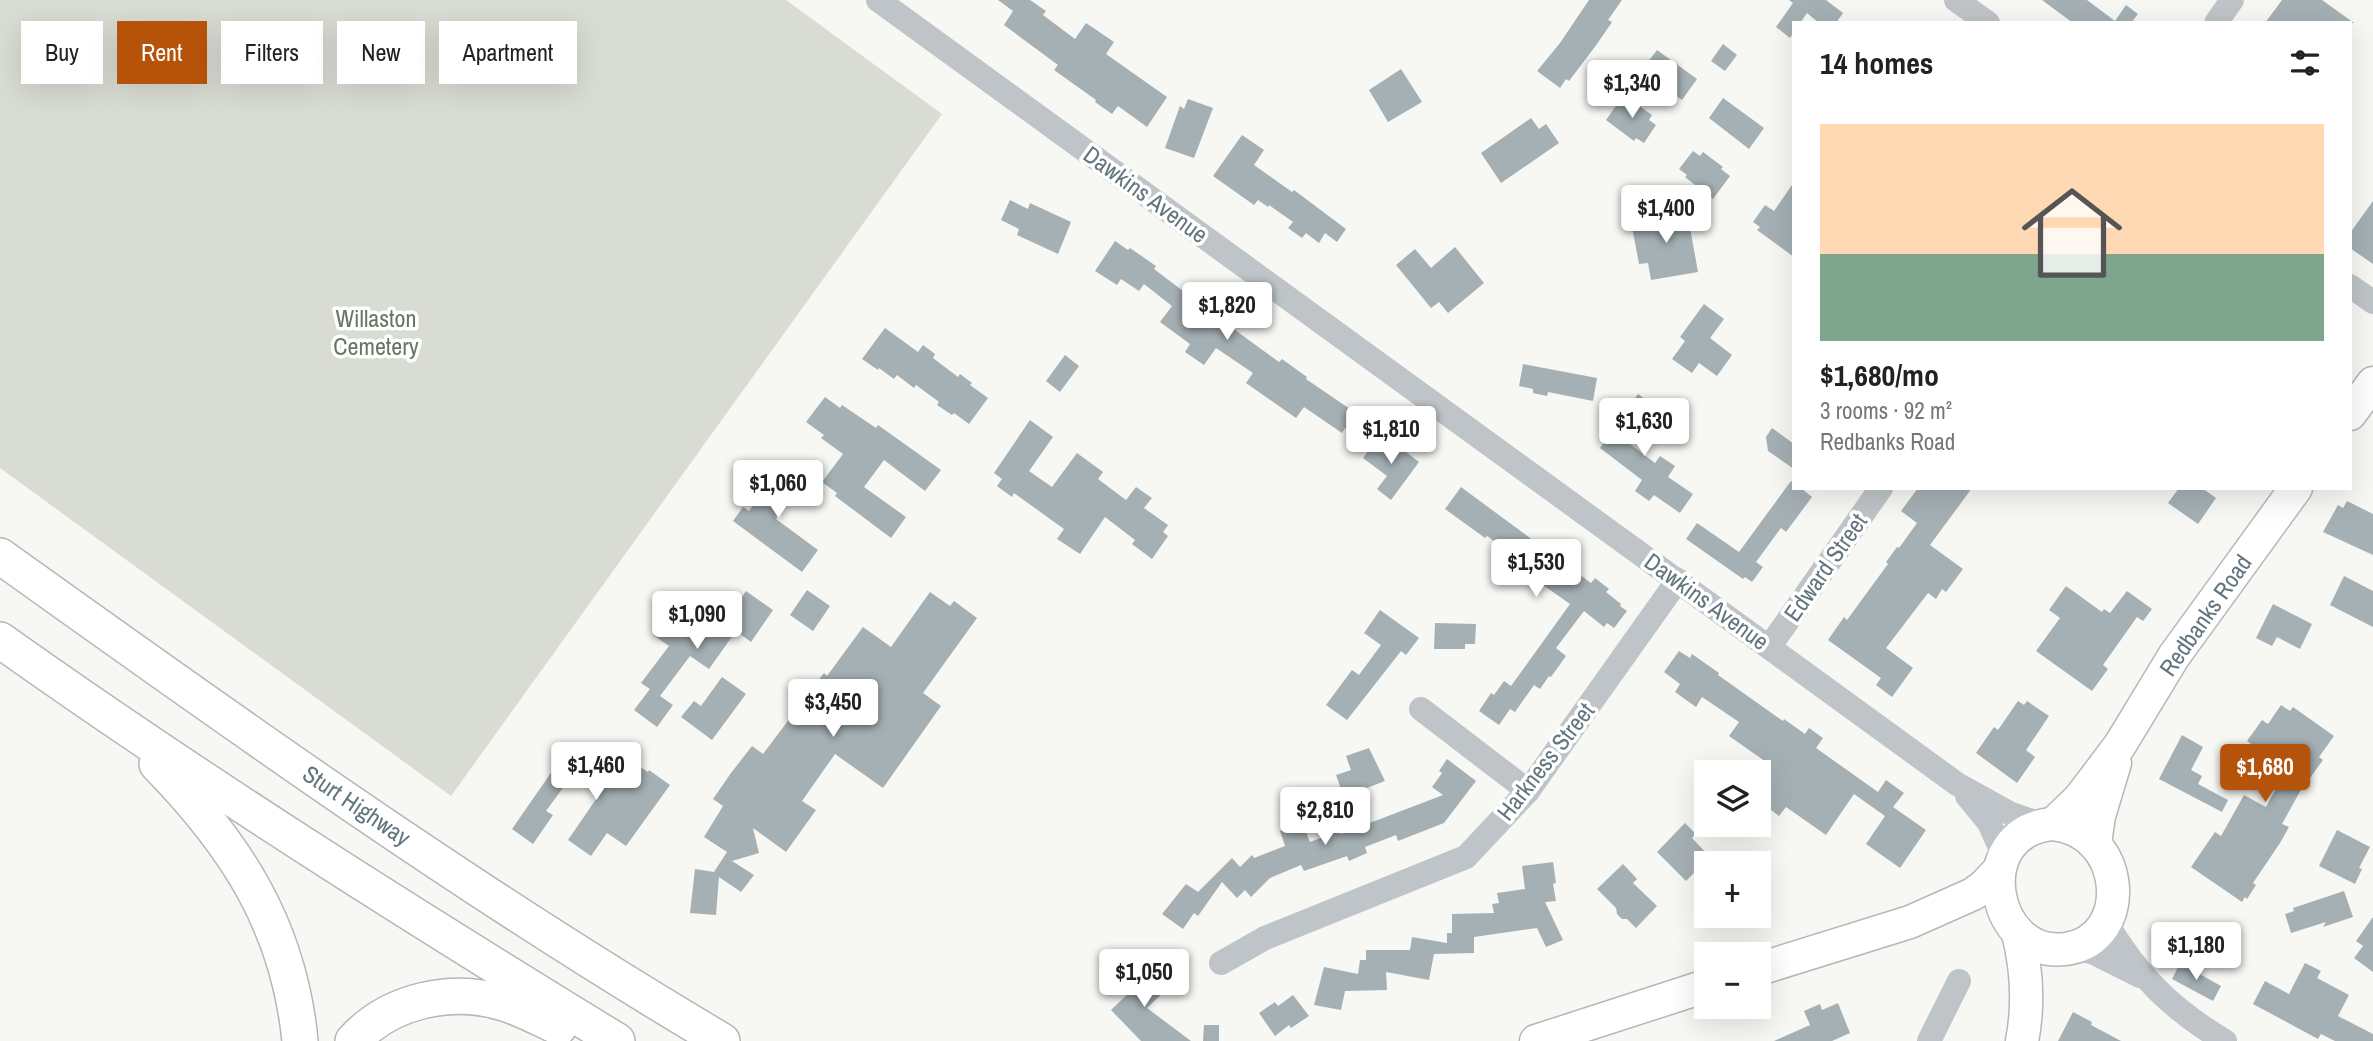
<!DOCTYPE html>
<meta charset="utf-8">
<style>
:root{--surface:#fff;--page:#f2f2f2;--text:#222;--muted:#767676;--line:#e0e0e0;--accent:#b45309}
body{margin:0;font-family:"Archivo Narrow",sans-serif;background:var(--page);color:var(--text);height:100vh;display:flex;flex-direction:column;font-size:26px;white-space:nowrap}
*{box-sizing:border-box;margin:0}
p{font-size:23px;color:var(--muted)}
.icon{flex:none;width:38px;height:38px;fill:none;stroke:currentColor;stroke-width:2;stroke-linecap:round;stroke-linejoin:round}
.map{position:relative;flex:1;overflow:hidden}
.sheet{position:absolute;left:1792px;top:21px;width:560px;height:469px;display:flex;flex-direction:column;background:var(--surface);border-radius:0px;box-shadow:0 7px 28px #0002}
.sheet>*{flex:none}
.hud{position:absolute;left:21px;top:21px;width:665px;height:63px;display:flex;gap:14px}
.buttons{position:absolute;left:1694px;top:760px;display:grid;gap:14px}
.buttons a{display:grid;place-items:center;width:77px;height:77px;border-radius:0px;background:var(--surface);box-shadow:0 7px 28px #0002;font-size:35px}
.price{position:absolute;translate:-50% -60px;padding:0 16px;border-radius:7px;background:#fff;color:#222;font-size:23px;line-height:46px;filter:drop-shadow(0 2px 4px #0008)}
.price::after{content:'';position:absolute;left:50%;top:42px;width:21px;height:16px;margin-left:-10px;background:inherit;clip-path:polygon(0 0,100% 0,50% 100%)}
.price.on{background:var(--accent);color:#fff}
ul{padding:0;list-style:none}
li{display:grid;align-content:center;gap:14px;height:371px;padding:0 28px}
li+li{border-top:2px solid var(--line)}
li span{display:grid;place-items:center;height:217px;border-radius:0px;color:#555}
li>.icon{margin-inline-start:auto}
span .icon{width:126px;height:126px;fill:#fffc;stroke-width:1}
li b{font-size:30px}
h2{display:flex;justify-content:space-between;align-items:center;height:84px;padding:0 28px;font-size:30px}
.tag{padding:0 24px;border-radius:0px;background:var(--surface);box-shadow:0 7px 28px #0002;font-size:24px;line-height:63px}
.tag.on{background:var(--accent);color:#fff}
.map>svg:first-child{display:block}
</style>
<div class="map">
<svg width="2373" height="1041" viewBox="0 0 2373 1041">
<rect width="100%" height="100%" fill="#f7f7f4"/>
<polygon fill="#d8dcd3" points="0,0 786,0 942,114 451,796 0,468"/>
<polygon fill="#b6c5c7" points="2246,770 2269,783 2265,793 2240,781"/>
<g fill="#a5b0b4">
<polygon points="998,0 1030,0 1046,11 1043,15 1075,39 1086,23 1114,42 1106,54 1167,97 1147,127 1118,106 1112,114 1095,102 1096,100 1054,70 1058,65 1004,25 1013,11"/>
<polygon points="1589,0 1622,0 1608,20 1612,22 1597,44 1569,81 1566,79 1560,88 1537,71 1560,43"/>
<polygon points="1789,0 1826,0 1843,13 1836,23 1819,23 1807,13 1800,23 1794,23 1794,32 1790,38 1776,27 1793,3"/>
<polygon points="2042,0 2087,0 2115,21 2126,5 2138,14 2131,23 2073,23"/>
<polygon points="2282,0 2322,0 2354,23 2265,23"/>
<polygon points="1723,44 1737,55 1725,71 1711,61"/>
<polygon points="1657,50 1697,79 1682,100 1642,70"/>
<polygon points="1401,69 1422,102 1388,122 1369,90"/>
<polygon points="1622,97 1630,104 1632,101 1652,115 1649,120 1656,125 1644,143 1636,138 1634,141 1606,120"/>
<polygon points="1723,98 1764,128 1749,149 1709,118"/>
<polygon points="1188,99 1213,108 1194,158 1165,148 1180,106 1184,109"/>
<polygon points="1531,118 1539,129 1546,124 1559,143 1501,183 1481,153"/>
<polygon points="1242,135 1264,150 1254,165 1292,192 1294,190 1346,229 1337,242 1325,233 1319,243 1306,233 1302,238 1288,228 1293,222 1269,205 1268,207 1258,200 1254,205 1213,176"/>
<polygon points="1693,151 1700,156 1703,152 1723,167 1721,169 1730,176 1713,199 1685,177 1687,175 1679,169"/>
<polygon points="1794,182 1794,257 1757,230 1760,227 1753,222 1765,205 1774,211"/>
<polygon points="1010,200 1028,209 1030,203 1071,222 1058,254 1017,235 1019,229 1001,220"/>
<polygon points="2373,201 2373,264 2350,248 2350,233"/>
<polygon points="1687,211 1698,272 1651,280 1648,263 1639,264 1631,221"/>
<polygon points="1115,241 1128,250 1130,248 1156,266 1154,269 1183,291 1186,287 1234,323 1231,327 1279,362 1282,359 1307,377 1306,379 1366,420 1355,434 1345,428 1342,433 1304,407 1296,418 1246,383 1253,373 1216,348 1204,365 1185,352 1190,344 1160,322 1172,306 1144,284 1139,291 1121,279 1117,285 1095,271"/>
<polygon points="1455,247 1484,283 1448,313 1439,302 1431,308 1396,265 1415,249 1431,268"/>
<polygon points="1704,304 1724,319 1710,338 1732,355 1717,376 1699,363 1692,373 1672,359 1685,341 1680,337"/>
<polygon points="885,328 918,352 923,345 935,354 933,358 958,377 960,374 972,383 970,385 988,398 969,424 954,413 952,415 937,405 939,402 916,385 914,388 897,375 894,379 879,368 878,370 862,359"/>
<polygon points="1065,355 1079,366 1060,392 1046,381"/>
<polygon points="1523,364 1597,378 1593,401 1548,392 1547,396 1533,393 1533,389 1519,386"/>
<polygon points="1638,394 1657,408 1630,444 1655,463 1660,456 1675,466 1668,477 1693,494 1680,513 1654,495 1649,501 1635,491 1642,480 1600,448"/>
<polygon points="825,397 840,408 842,405 876,428 878,425 941,470 925,491 884,460 864,487 906,517 891,538 835,496 837,493 822,482 843,454 821,438 824,435 806,422"/>
<polygon points="1030,420 1053,437 1029,471 1052,487 1077,453 1103,472 1098,479 1126,500 1136,487 1152,498 1144,508 1168,525 1163,532 1168,536 1152,559 1132,544 1135,540 1105,517 1080,554 1057,539 1064,529 1014,493 1012,497 997,486 1002,479 994,473"/>
<polygon points="1772,428 1794,444 1794,469 1768,451 1766,437"/>
<polygon points="1379,437 1399,453 1402,449 1419,462 1391,500 1377,489 1387,476 1363,458"/>
<polygon points="784,464 805,480 776,519 818,550 802,572 733,521 743,507 749,511"/>
<polygon points="1791,481 1794,483 1794,488 1801,488 1812,497 1786,532 1781,528 1756,562 1763,567 1752,582 1745,577 1743,579 1686,539 1697,523 1739,552"/>
<polygon points="1461,487 1591,583 1595,578 1609,589 1606,592 1621,604 1620,606 1627,611 1614,628 1607,623 1604,627 1584,611 1556,648 1566,656 1551,677 1549,676 1540,689 1534,685 1515,712 1510,709 1499,725 1479,711 1491,693 1494,695 1504,681 1511,686 1570,604 1536,580 1540,574 1487,536 1485,538 1445,509"/>
<polygon points="1918,488 1972,488 1930,545 1963,569 1946,592 1942,589 1936,599 1928,593 1886,648 1913,668 1892,697 1876,685 1881,678 1828,640 1844,617 1847,620 1888,564 1886,562 1897,547 1899,548 1917,523 1901,511"/>
<polygon points="2179,488 2202,488 2216,498 2198,524 2168,503"/>
<polygon points="2347,501 2373,514 2373,555 2323,532 2338,505 2343,508"/>
<polygon points="2344,576 2373,591 2373,627 2330,605"/>
<polygon points="2066,586 2102,612 2104,609 2110,613 2127,591 2152,609 2143,621 2137,617 2103,665 2108,669 2092,691 2036,651 2060,618 2049,610"/>
<polygon points="807,590 830,606 813,631 790,615"/>
<polygon points="746,591 773,610 751,642 736,631 709,669 690,656 660,696 673,705 657,727 634,710 650,689 641,683 669,646 653,635 664,619 699,644 722,609 730,615"/>
<polygon points="930,592 950,606 954,601 977,618 923,693 941,706 883,788 835,754 802,801 816,810 786,852 753,828 759,853 732,861 754,875 741,892 719,877 716,915 690,913 695,869 714,872 727,852 704,837 723,806 713,799 731,773 752,746 763,754 824,673 827,676 863,627 891,647"/>
<polygon points="2273,604 2312,624 2300,649 2277,637 2272,646 2256,638"/>
<polygon points="1380,610 1419,638 1406,655 1401,651 1347,720 1326,705 1352,670 1359,675 1381,645 1364,633"/>
<polygon points="1435,623 1476,624 1475,644 1465,644 1465,649 1434,649"/>
<polygon points="1679,651 1690,658 1692,654 1719,673 1718,675 1783,721 1784,719 1805,734 1809,728 1823,738 1816,748 1878,792 1886,780 1904,793 1893,807 1926,830 1900,868 1866,844 1885,816 1854,794 1826,835 1786,807 1779,816 1759,801 1759,778 1769,764 1729,736 1739,722 1702,697 1696,707 1675,692 1680,684 1664,672"/>
<polygon points="722,677 746,694 712,740 681,717 694,701 701,706"/>
<polygon points="2018,701 2024,705 2027,701 2049,716 2026,750 2035,757 2017,783 1976,753 1994,727 1998,730"/>
<polygon points="2281,705 2290,711 2293,707 2334,736 2319,757 2323,760 2310,778 2308,777 2282,824 2289,827 2280,843 2253,883 2256,885 2247,899 2245,897 2242,902 2191,867 2215,832 2221,836 2244,795 2266,807 2287,769 2247,741 2262,720 2268,724"/>
<polygon points="2182,735 2203,747 2191,770 2202,776 2198,784 2228,800 2222,812 2159,779"/>
<polygon points="571,744 623,782 636,764 648,772 649,770 670,785 626,846 607,833 591,856 568,840 603,789 576,770 546,811 553,815 533,844 512,829"/>
<polygon points="1369,748 1385,781 1344,797 1336,775 1351,770 1346,756"/>
<polygon points="1447,759 1476,781 1444,823 1398,841 1396,835 1365,847 1367,853 1349,861 1347,856 1304,871 1301,865 1270,878 1251,897 1245,890 1237,898 1222,882 1198,916 1194,913 1183,929 1162,914 1186,884 1198,892 1232,858 1240,867 1252,855 1254,858 1285,846 1280,831 1302,822 1310,842 1339,831 1341,834 1443,795 1432,787 1442,773 1439,771"/>
<polygon points="1685,823 1696,834 1692,838 1710,857 1686,881 1657,852"/>
<polygon points="2337,830 2370,847 2359,868 2362,869 2355,884 2319,866"/>
<polygon points="1553,862 1556,883 1553,884 1556,901 1545,902 1563,940 1546,947 1537,928 1474,937 1474,953 1434,954 1429,980 1386,972 1387,990 1345,991 1341,1010 1314,1005 1324,967 1358,974 1360,960 1366,960 1366,950 1410,950 1412,937 1447,943 1447,933 1452,933 1452,914 1494,913 1492,904 1499,903 1497,893 1525,889 1522,866"/>
<polygon points="1623,864 1637,879 1633,883 1657,906 1636,928 1627,919 1622,919 1617,914 1616,908 1597,889"/>
<polygon points="2344,891 2353,917 2323,927 2326,922 2291,933 2285,914 2294,911 2293,908"/>
<polygon points="2373,917 2373,972 2354,958 2363,946 2356,941"/>
<polygon points="1133,962 1150,980 1152,977 1165,991 1147,1008 1191,1041 1141,1041 1111,1010 1132,990 1119,977"/>
<polygon points="2180,963 2221,986 2213,1001 2172,979"/>
<polygon points="2305,963 2321,971 2317,978 2349,995 2338,1016 2373,1034 2373,1041 2335,1041 2321,1034 2318,1039 2253,1004 2265,981 2289,994"/>
<polygon points="1293,995 1309,1016 1291,1028 1289,1025 1275,1036 1259,1013 1275,1002 1278,1006"/>
<polygon points="1838,1003 1850,1033 1832,1041 1774,1041 1810,1025 1804,1011 1820,1004 1822,1010"/>
<polygon points="2073,1012 2092,1022 2091,1025 2121,1041 2058,1041"/>
<polygon points="1204,1025 1219,1025 1219,1041 1203,1041"/>
</g>
<g fill="none" stroke-linecap="round" stroke-linejoin="round">
<defs>
<g id="major">
<polyline points="2350,414 2373,383"/>
<polyline points="2053,824 2080,798 2120,745 2174,656 2296,488"/>
<path d="M2053,824C2126,831 2135,939 2066,949C1991,959 1968,831 2053,824Z"/>
<polyline points="2095,843 2099,816 2115,763"/>
<path d="M2018,933C2027,969 2029,1005 2022,1041"/>
<polyline points="1759,969 1910,922 1973,894 1984,886 1999,870"/>
<polyline points="1536,1041 1706,986"/>
</g>
<g id="highway">
<path d="M0,556C236,725 473,894 722,1041"/>
<path d="M0,640C200,782 408,913 617,1041"/>
<path d="M157,764C236,845 289,926 300,1041"/>
<path d="M353,1041C390,1000 452,987 504,1003C523,1009 541,1019 559,1027"/>
</g>
</defs>
<use href="#major" stroke="#b2b8bb" stroke-width="35"/>
<use href="#highway" stroke="#b2b7ba" stroke-width="38"/>
<g stroke="#bec4c7" stroke-width="24">
<polyline points="878,0 1957,784 2011,814 2044,825"/>
<polyline points="1956,0 1988,23"/>
<polyline points="2216,23 2232,0"/>
<polyline points="2350,286 2373,302"/>
<polyline points="1770,646 1881,488"/>
<polyline points="1421,709 1528,791"/>
<polyline points="1967,796 1989,823 2003,854"/>
<path d="M2106,922C2137,975 2172,1010 2225,1041"/>
<polyline points="2075,947 2094,953 2140,976"/>
<polyline points="1221,963 1265,938 1466,857 1528,791 1678,580"/>
<polyline points="1929,1041 1959,981"/>
</g>
<use href="#major" stroke="#fff" stroke-width="32"/>
<use href="#highway" stroke="#fff" stroke-width="35"/>
</g>
<g text-anchor="middle" dominant-baseline="central" stroke-width="7" stroke-linejoin="round" paint-order="stroke">
<g font-size="24" fill="#63767f" stroke="#fff">
<text transform="translate(1146 194) rotate(36)">Dawkins Avenue</text>
<text transform="translate(1825 567) rotate(-55)">Edward Street</text>
<text transform="translate(1707 601) rotate(36)">Dawkins Avenue</text>
<text transform="translate(2205 615) rotate(-55)">Redbanks Road</text>
<text transform="translate(1545 761) rotate(-52)">Harkness Street</text>
<text transform="translate(357 805) rotate(34)">Sturt Highway</text>
</g>
<g font-size="24" fill="#687762" stroke="#fff">
<text x="376" y="318">Willaston<tspan x="376" dy="28">Cemetery</tspan></text>
</g>
</g>
</svg>
<div class="buttons">
<a><svg class="icon" aria-label="layers" viewBox="0 0 24 24"><path d="M12 4l9 5-9 5-9-5zM3 14l9 5 9-5"/></svg></a>
<a>+</a>
<a>−</a>
</div>
<b class="price" style="left:1632px;top:120px">$1,340</b>
<b class="price" style="left:1666px;top:245px">$1,400</b>
<b class="price" style="left:1227px;top:342px">$1,820</b>
<b class="price" style="left:1644px;top:458px">$1,630</b>
<b class="price" style="left:1391px;top:466px">$1,810</b>
<b class="price" style="left:778px;top:520px">$1,060</b>
<b class="price" style="left:1536px;top:599px">$1,530</b>
<b class="price" style="left:697px;top:651px">$1,090</b>
<b class="price" style="left:833px;top:739px">$3,450</b>
<b class="price" style="left:596px;top:802px">$1,460</b>
<b class="price on" style="left:2265px;top:804px">$1,680</b>
<b class="price" style="left:1325px;top:847px">$2,810</b>
<b class="price" style="left:2196px;top:982px">$1,180</b>
<b class="price" style="left:1144px;top:1009px">$1,050</b>
<div class="hud">
<a class="tag">Buy</a>
<a class="tag on">Rent</a>
<a class="tag">Filters</a>
<a class="tag">New</a>
<a class="tag">Apartment</a>
</div>
<section class="sheet">
<h2>14 homes<svg class="icon" aria-label="filters" viewBox="0 0 24 24"><path d="M4 7h16M4 17h16"/><circle cx="9" cy="7" r="2"/><circle cx="15" cy="17" r="2"/></svg></h2>
<ul>
<li><span style="background:linear-gradient(#ffd9b3 60%,#7fa58c 0)"><svg class="icon" aria-label="home" viewBox="0 0 24 24"><path d="M3 11l9-7 9 7M6 9v11h12V9"/></svg></span><div><b>$1,680/mo</b><p>3 rooms · 92 m²</p><p>Redbanks Road</p></div></li>
</ul>
</section>
</div>
